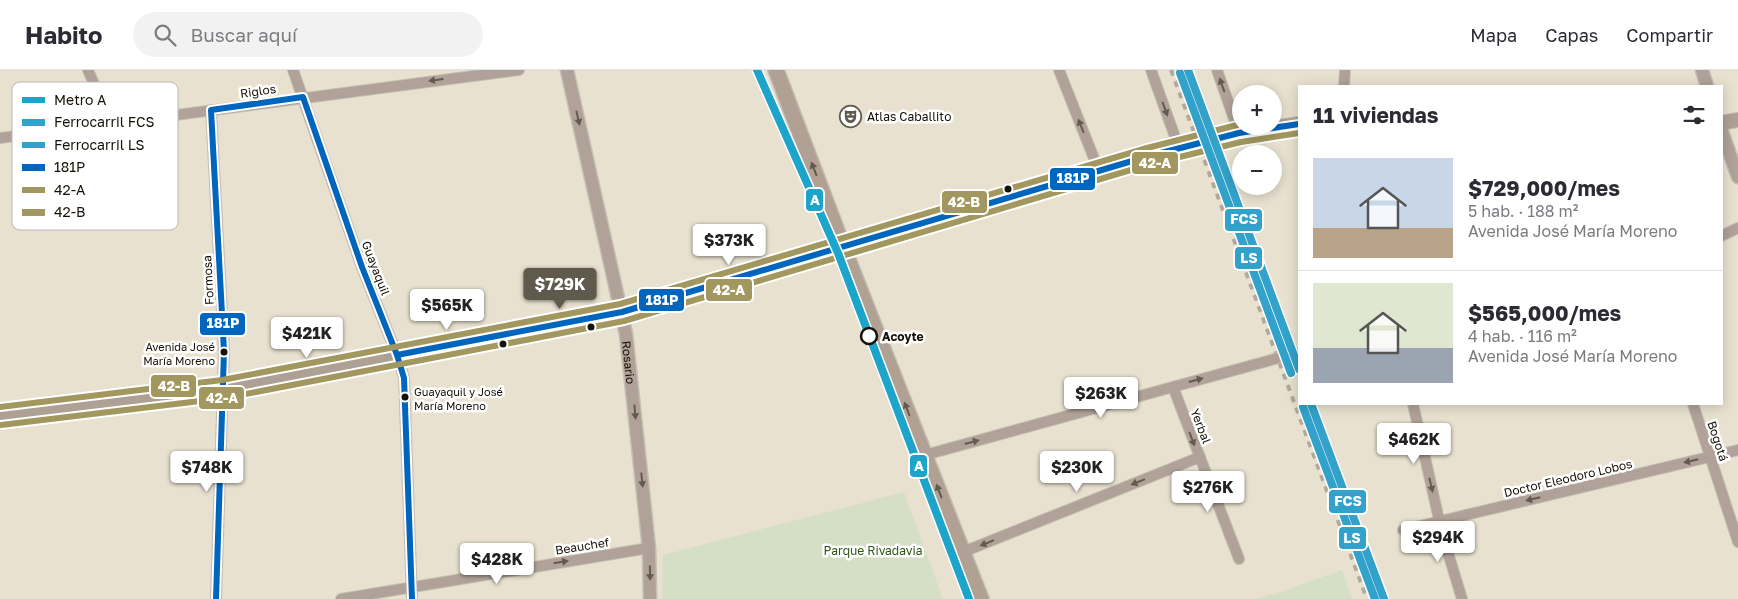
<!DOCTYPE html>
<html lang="es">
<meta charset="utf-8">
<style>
:root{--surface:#fff;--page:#f2f2f3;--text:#2b2b33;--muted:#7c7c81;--line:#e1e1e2;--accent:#605a4d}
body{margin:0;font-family:"Golos Text",sans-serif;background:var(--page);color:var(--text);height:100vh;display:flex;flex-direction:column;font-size:19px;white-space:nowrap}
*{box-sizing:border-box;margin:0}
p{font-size:16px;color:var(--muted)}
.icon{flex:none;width:28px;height:28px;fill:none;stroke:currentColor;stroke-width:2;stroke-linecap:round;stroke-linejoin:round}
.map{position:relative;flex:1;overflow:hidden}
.drawer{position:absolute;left:1298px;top:15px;width:425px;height:320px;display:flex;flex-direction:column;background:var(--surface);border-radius:0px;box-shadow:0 2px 12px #0003}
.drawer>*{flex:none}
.tools{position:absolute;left:1232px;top:15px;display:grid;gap:10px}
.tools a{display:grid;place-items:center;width:50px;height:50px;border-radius:50%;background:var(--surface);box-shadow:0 2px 12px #0003;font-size:25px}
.price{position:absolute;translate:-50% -42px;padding:0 11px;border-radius:5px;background:#fff;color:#222;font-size:16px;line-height:32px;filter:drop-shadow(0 1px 2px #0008)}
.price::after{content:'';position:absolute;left:50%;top:30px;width:15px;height:11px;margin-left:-8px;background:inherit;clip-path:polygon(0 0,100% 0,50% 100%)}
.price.on{background:var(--accent);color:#fff}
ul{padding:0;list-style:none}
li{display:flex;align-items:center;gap:15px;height:125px;padding:0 15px}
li+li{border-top:1px solid var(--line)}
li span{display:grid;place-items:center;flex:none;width:140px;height:100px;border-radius:0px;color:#555}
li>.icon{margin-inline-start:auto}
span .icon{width:60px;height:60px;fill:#fffc;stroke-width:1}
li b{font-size:21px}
h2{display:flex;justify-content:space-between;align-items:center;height:60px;padding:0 15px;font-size:21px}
header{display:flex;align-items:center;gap:30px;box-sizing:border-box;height:70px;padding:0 25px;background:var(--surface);border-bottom:1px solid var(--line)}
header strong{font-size:24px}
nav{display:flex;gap:28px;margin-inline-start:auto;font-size:18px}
.search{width:350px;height:45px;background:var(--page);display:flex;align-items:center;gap:12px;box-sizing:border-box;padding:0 18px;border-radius:28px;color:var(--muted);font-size:19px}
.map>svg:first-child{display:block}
</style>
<header>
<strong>Habito</strong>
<div class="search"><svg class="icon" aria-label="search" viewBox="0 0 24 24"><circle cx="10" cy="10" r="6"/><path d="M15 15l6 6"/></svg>Buscar aquí</div>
<nav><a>Mapa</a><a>Capas</a><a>Compartir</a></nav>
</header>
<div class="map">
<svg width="1738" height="529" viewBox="0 0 1738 529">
<rect width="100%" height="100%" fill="#e8e1d0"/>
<g fill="#d5dfc5">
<polygon points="904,422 943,529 662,529 663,485"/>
<polygon points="1342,500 1352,529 1256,529 1271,524 1272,525"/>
</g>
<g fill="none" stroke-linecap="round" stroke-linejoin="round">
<defs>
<g id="minor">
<polyline points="88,0 111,53"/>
<polyline points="293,0 362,197 397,285 404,308 412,529"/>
<polyline points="1059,0 1099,101"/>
<polyline points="1151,0 1179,78"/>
<polyline points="1217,0 1239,63"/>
<polyline points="1344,16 1345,0"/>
<polyline points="211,40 224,281 216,529"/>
<polyline points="0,68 519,0"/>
<polyline points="1721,166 1738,158"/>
<polyline points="1173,317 1239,489"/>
<polyline points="1413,334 1442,463 1462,529"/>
<polyline points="1693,334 1738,472"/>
<polyline points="925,385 1271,290"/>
<polyline points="1403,460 1738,380"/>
<polyline points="963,482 1200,387"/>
<polyline points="341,529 649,478"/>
</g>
<g id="tertiary">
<path id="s1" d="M567,0L626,264L649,478L650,529"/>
<polyline points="1702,0 1707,16"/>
<polyline points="1721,59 1738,107"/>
</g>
<g id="secondary">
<polyline points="1721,53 1738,50"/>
<polyline points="1233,64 1299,54"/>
<polyline points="0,346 223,319 590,249 622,242 1149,86 1193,75"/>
</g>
<polyline id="primary" points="776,0 843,177 981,529"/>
</defs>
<use href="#minor" stroke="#c4bfb2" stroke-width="12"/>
<use href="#tertiary" stroke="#c4bfb2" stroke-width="15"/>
<use href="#secondary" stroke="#c4bfb2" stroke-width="16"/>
<use href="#primary" stroke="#c4bfb2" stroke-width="18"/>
<use href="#minor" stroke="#b0a298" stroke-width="10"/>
<use href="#tertiary" stroke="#b0a298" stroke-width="12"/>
<use href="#secondary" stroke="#aea094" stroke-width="14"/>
<use href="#primary" stroke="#b0a194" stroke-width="15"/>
<polyline stroke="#b1a99d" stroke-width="4" stroke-dasharray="6 6" stroke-linecap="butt" points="1171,0 1367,529"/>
<defs>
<polyline id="minor-bridge" points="1271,290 1299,283"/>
<polyline id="secondary-bridge" points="1193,75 1233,64"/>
</defs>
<use href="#minor-bridge" stroke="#c4bfb2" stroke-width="12" stroke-linecap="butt"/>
<use href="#secondary-bridge" stroke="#c4bfb2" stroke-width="16" stroke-linecap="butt"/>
<use href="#minor-bridge" stroke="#b0a298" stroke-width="10"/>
<use href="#secondary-bridge" stroke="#aea094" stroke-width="14"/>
<defs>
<g id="bus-1">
<polyline points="397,285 622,242 1149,86 1239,63 1299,54"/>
<polyline points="216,529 224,281 211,40 303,27 362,197 397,285 404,308 412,529"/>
</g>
<polyline id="bus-2" points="1,355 225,328 624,251 1151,94 1241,72 1299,63"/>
<polyline id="bus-3" points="0,337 222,310 620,234 1147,78 1241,54"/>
</defs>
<use href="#bus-1" stroke="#fff" stroke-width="10"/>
<use href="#bus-2" stroke="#fff" stroke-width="10"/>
<use href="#bus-3" stroke="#fff" stroke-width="10"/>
<use href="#bus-1" stroke="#0065bd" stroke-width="6"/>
<use href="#bus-2" stroke="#a2975e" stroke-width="6"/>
<use href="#bus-3" stroke="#a2975e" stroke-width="6"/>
<defs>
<g id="rail-1">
<polyline points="1188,0 1299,299"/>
<polyline points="1311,334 1384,529"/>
</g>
<g id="rail-2">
<polyline points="1180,3 1291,303"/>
<polyline points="1303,337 1375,529"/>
</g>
</defs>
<use href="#rail-1" stroke="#fff" stroke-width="11"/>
<use href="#rail-2" stroke="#fff" stroke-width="11"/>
<use href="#rail-1" stroke="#32a2ca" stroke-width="8"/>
<use href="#rail-2" stroke="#32a2ca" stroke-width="8"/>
<defs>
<polyline id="metro-1" points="757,0 838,183 969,529"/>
</defs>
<use href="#metro-1" stroke="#fff" stroke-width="11"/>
<use href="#metro-1" stroke="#1ca4cb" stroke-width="8"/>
</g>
<defs><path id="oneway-solid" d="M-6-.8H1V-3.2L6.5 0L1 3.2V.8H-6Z" transform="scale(1.25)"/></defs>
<g fill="#635a50">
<use href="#oneway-solid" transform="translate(436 10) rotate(173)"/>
<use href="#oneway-solid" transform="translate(1222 15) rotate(-110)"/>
<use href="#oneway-solid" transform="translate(1165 39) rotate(70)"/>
<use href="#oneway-solid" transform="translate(578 48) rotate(77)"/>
<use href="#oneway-solid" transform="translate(1081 56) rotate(-112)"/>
<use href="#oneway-solid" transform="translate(1196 310) rotate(-15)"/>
<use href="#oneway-solid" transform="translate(635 342) rotate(85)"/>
<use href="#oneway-solid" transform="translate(1192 369) rotate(69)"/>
<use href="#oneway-solid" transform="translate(972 372) rotate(-15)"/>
<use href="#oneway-solid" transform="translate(1691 391) rotate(167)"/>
<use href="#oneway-solid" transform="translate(642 410) rotate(84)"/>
<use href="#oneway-solid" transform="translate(1138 412) rotate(158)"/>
<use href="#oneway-solid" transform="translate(1431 415) rotate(77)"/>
<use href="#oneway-solid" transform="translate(1533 429) rotate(167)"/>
<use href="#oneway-solid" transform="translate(987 473) rotate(158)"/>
<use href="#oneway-solid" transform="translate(561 492) rotate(-9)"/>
<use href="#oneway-solid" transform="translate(650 503) rotate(89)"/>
</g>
<g fill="#635a4e">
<use href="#oneway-solid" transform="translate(814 99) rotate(-111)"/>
<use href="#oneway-solid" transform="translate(907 339) rotate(-111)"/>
<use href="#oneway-solid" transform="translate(939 421) rotate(-111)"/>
</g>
<defs>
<symbol id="theatre-ring" viewBox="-11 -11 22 22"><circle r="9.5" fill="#fff" stroke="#605a4d" stroke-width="1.5"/><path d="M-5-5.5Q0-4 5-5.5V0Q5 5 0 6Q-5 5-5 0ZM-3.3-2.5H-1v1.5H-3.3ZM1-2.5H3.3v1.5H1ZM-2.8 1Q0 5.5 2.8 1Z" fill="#605a4d"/></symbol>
</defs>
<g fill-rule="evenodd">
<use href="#theatre-ring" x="838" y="34" width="25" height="25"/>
</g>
<g fill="#161207" stroke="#fff" stroke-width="2">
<circle cx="1008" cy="119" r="4.5"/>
<circle cx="591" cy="257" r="4.5"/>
<circle cx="503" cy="274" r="4.5"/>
<circle cx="224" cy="282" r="4.5"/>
<circle cx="405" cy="327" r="4.5"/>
</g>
<circle fill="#fff" stroke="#161207" stroke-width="2.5" cx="869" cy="266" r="8"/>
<g text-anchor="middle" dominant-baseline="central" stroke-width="5" stroke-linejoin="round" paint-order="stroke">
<g font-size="11" fill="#161207" stroke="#fff" text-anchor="end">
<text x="215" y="276">Avenida José<tspan x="215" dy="14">María Moreno</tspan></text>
<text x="414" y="321" text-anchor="start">Guayaquil y José<tspan x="414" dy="14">María Moreno</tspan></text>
</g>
<g font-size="12" fill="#161207" stroke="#fff">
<text transform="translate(258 21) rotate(-8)">Riglos</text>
<text transform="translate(376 198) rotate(69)">Guayaquil</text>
<text transform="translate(208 210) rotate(-93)">Formosa</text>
<text stroke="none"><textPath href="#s1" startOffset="299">Rosario</textPath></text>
<text transform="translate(1201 356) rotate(69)">Yerbal</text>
<text transform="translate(1718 371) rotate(72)">Bogotá</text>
<text transform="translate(1568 408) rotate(-13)">Doctor Eleodoro Lobos</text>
<text transform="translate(582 476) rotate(-9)">Beauchef</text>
</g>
<g font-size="12" fill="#161207" stroke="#fff" text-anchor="start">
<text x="867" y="46">Atlas Caballito</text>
</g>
<g font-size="12" font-weight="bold" fill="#161207" stroke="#fff" text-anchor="start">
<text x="882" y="266">Acoyte</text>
</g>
<g font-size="12" fill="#2e5716" stroke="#fff">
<text x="873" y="480">Parque Rivadavia</text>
</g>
</g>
<rect x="12" y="12" width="166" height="148" rx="8" fill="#fff" stroke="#b9b8b5" stroke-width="1"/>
<rect x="22" y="27" width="23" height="6" fill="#1ca4cb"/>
<rect x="22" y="49" width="23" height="7" fill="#32a2ca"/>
<rect x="22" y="72" width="23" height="6" fill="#32a2ca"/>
<rect x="22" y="94" width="23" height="7" fill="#0065bd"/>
<rect x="22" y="117" width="23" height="6" fill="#a2975e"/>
<rect x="22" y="139" width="23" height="7" fill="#a2975e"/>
<g font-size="14" fill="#161207">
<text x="54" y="35">Metro A</text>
<text x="54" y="57">Ferrocarril FCS</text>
<text x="54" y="80">Ferrocarril LS</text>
<text x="54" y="102">181P</text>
<text x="54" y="125">42-A</text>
<text x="54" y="147">42-B</text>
</g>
<g stroke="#fff" stroke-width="2">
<rect x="1131" y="81" width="48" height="24" rx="5" fill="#a2975e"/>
<rect x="1049" y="97" width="47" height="24" rx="5" fill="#0065bd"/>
<rect x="805" y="118" width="19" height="24" rx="5" fill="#1ca4cb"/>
<rect x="941" y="120" width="47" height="24" rx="5" fill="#a2975e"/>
<rect x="1224" y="138" width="39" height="24" rx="5" fill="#32a2ca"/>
<rect x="1234" y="176" width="29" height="24" rx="5" fill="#32a2ca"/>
<rect x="705" y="208" width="48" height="24" rx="5" fill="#a2975e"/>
<rect x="638" y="218" width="47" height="24" rx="5" fill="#0065bd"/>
<rect x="199" y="242" width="47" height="24" rx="5" fill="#0065bd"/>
<rect x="150" y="304" width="47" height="24" rx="5" fill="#a2975e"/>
<rect x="198" y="316" width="47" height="24" rx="5" fill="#a2975e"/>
<rect x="909" y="384" width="19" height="24" rx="5" fill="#1ca4cb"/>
<rect x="1328" y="419" width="39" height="25" rx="5" fill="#32a2ca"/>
<rect x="1338" y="456" width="29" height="24" rx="5" fill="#32a2ca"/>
</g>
<g font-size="14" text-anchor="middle" font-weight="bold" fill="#fff">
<text x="1155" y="98">42-A</text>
<text x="1073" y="113">181P</text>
<text x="815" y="135">A</text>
<text x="964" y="137">42-B</text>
<text x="1244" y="154">FCS</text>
<text x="1249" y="193">LS</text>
<text x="729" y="225">42-A</text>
<text x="662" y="235">181P</text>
<text x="223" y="258">181P</text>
<text x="174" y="321">42-B</text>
<text x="222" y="333">42-A</text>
<text x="919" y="401">A</text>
<text x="1348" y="436">FCS</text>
<text x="1352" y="473">LS</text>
</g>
</svg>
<div class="tools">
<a>+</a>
<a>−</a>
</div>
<b class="price" style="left:729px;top:196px">$373K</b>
<b class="price on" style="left:560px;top:240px">$729K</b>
<b class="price" style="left:447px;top:261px">$565K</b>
<b class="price" style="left:307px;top:289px">$421K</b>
<b class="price" style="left:1101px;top:349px">$263K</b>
<b class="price" style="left:1414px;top:395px">$462K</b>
<b class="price" style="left:207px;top:423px">$748K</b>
<b class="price" style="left:1077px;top:423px">$230K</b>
<b class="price" style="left:1208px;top:443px">$276K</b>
<b class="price" style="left:1438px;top:493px">$294K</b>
<b class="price" style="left:497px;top:515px">$428K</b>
<section class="drawer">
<h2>11 viviendas<svg class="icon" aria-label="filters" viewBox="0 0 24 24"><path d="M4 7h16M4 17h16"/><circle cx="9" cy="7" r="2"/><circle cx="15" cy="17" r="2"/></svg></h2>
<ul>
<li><span style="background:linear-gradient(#c9d6e8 70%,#b9a48a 0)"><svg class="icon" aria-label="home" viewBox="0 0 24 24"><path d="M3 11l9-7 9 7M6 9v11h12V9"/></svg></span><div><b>$729,000/mes</b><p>5 hab. · 188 m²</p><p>Avenida José María Moreno</p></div></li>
<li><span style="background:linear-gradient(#dfe7d0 65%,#9aa5b1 0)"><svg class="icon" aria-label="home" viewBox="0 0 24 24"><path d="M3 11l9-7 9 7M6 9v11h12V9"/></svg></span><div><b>$565,000/mes</b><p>4 hab. · 116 m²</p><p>Avenida José María Moreno</p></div></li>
</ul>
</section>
</div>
